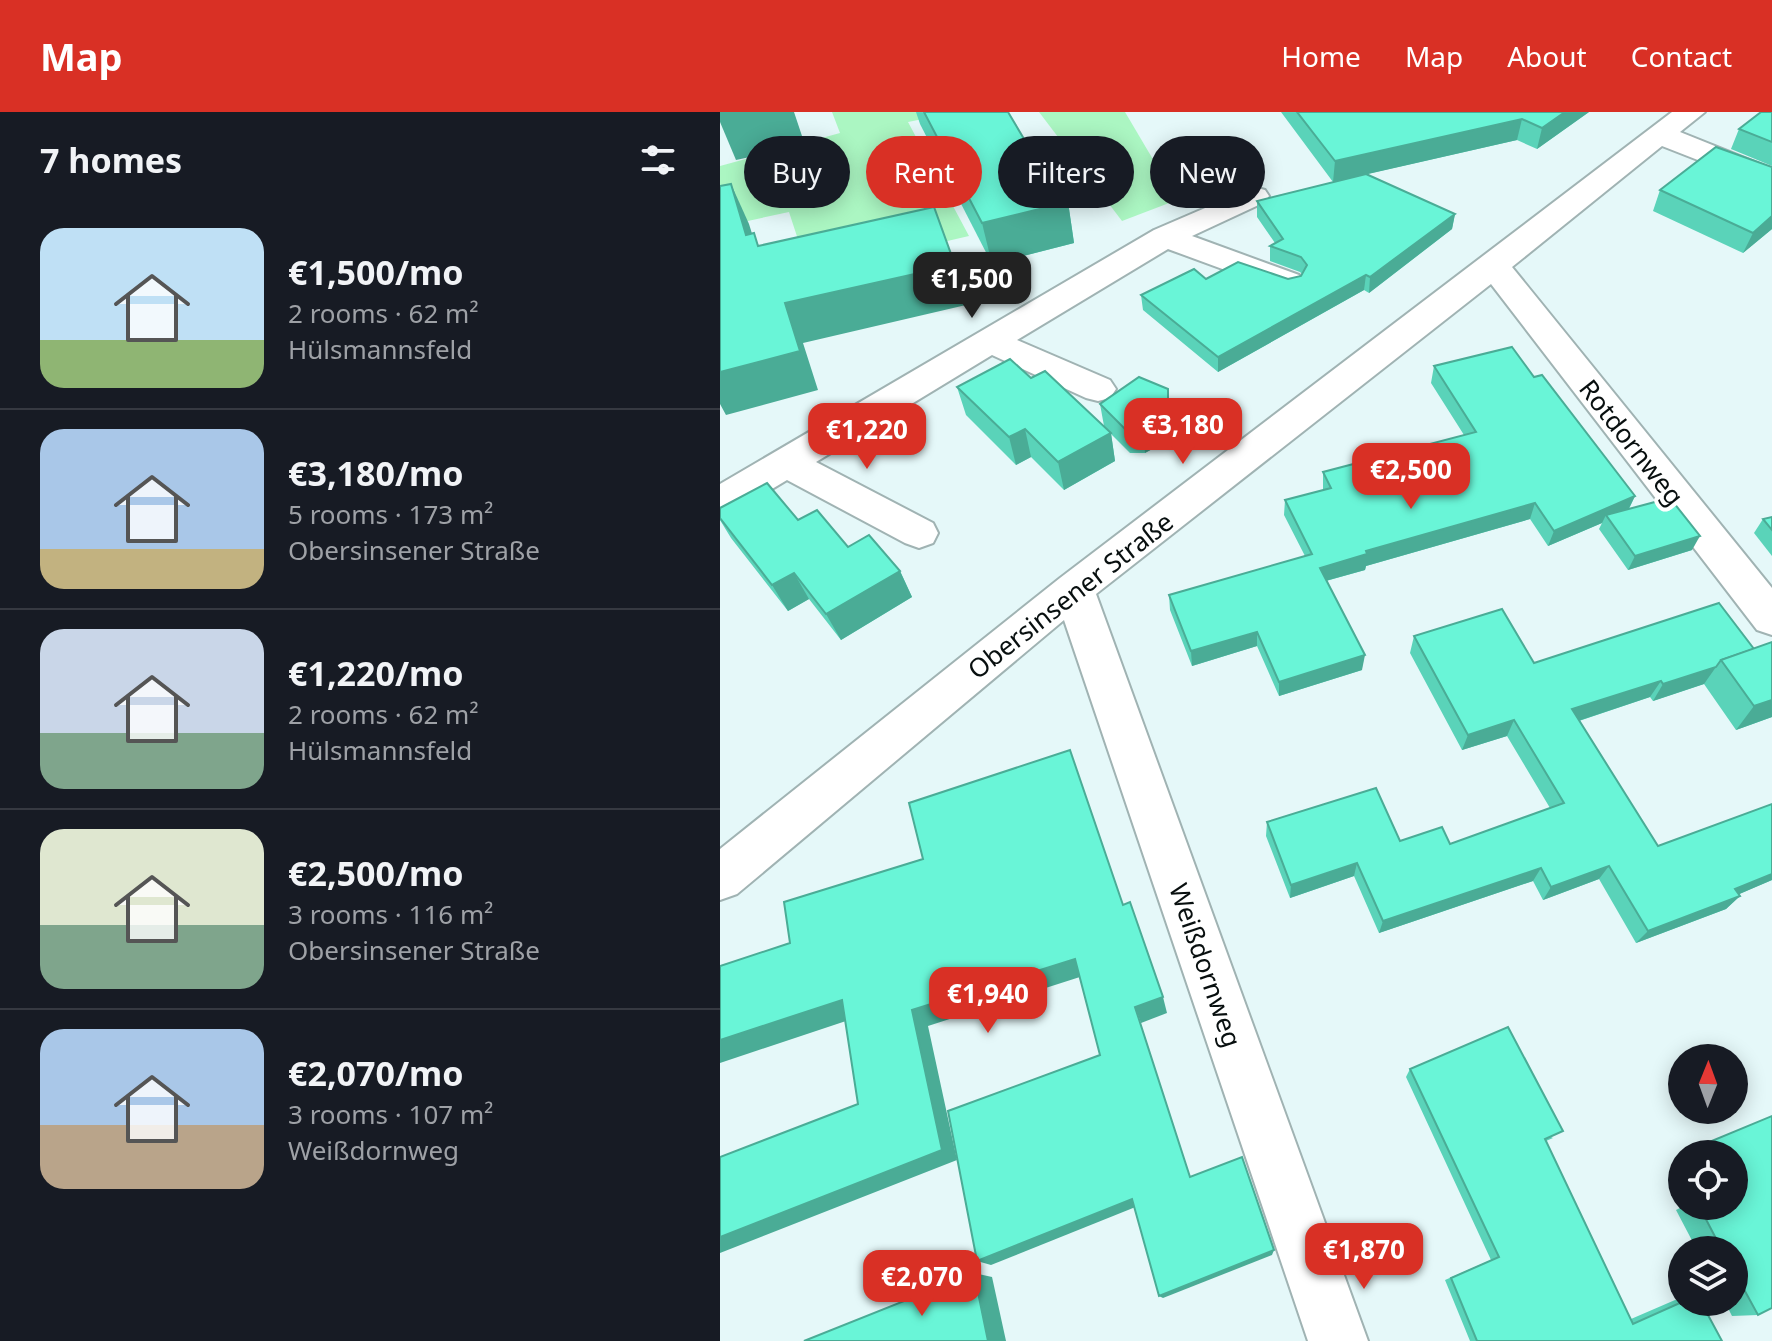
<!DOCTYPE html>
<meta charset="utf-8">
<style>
:root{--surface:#171b24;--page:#242831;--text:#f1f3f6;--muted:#9ea1a6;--line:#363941;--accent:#d93025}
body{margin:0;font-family:"Noto Sans",sans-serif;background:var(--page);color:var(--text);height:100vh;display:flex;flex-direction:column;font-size:30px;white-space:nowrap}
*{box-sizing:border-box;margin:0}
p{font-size:26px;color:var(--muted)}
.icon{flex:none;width:44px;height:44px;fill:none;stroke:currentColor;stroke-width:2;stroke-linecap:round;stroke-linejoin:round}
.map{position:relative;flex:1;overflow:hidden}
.sheet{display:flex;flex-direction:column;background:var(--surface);width:720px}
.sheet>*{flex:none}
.banner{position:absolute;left:24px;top:24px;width:760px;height:72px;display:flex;gap:16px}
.needle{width:52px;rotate:1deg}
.fabs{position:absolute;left:948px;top:932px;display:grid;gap:16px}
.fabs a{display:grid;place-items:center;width:80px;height:80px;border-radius:50%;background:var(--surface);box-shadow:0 4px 20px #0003;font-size:40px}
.price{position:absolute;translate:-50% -68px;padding:0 18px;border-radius:16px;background:var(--accent);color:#fff;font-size:26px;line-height:52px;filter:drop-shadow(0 2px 4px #0008)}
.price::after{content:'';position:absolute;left:50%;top:48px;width:24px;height:18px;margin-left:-12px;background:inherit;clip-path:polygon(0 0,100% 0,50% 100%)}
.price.active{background:#222;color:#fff}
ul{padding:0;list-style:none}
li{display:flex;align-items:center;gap:24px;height:200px;padding:0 40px}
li+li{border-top:2px solid var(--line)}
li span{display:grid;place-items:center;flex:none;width:224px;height:160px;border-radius:24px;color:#555}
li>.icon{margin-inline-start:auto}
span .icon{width:96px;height:96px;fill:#fffc;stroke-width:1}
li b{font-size:34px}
h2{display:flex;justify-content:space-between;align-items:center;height:96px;padding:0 40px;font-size:34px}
.tag{padding:0 28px;border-radius:36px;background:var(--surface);box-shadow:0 4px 20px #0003;font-size:28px;line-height:72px}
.tag.active{background:var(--accent);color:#fff}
header{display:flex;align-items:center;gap:48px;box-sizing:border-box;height:112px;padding:0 40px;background:var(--accent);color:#fff}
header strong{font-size:38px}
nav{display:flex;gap:44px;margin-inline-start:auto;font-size:28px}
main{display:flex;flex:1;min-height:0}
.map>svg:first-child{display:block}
</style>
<header>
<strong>Map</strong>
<nav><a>Home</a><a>Map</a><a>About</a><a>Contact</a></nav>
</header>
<main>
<section class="sheet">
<h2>7 homes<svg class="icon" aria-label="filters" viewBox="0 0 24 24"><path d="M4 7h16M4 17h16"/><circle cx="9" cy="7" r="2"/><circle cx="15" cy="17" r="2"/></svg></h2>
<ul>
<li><span style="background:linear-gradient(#bfe0f5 70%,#8fb573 0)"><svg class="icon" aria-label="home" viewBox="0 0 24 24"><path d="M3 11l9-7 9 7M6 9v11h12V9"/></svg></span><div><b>€1,500/mo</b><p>2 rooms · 62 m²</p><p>Hülsmannsfeld</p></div></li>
<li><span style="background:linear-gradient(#a9c7e8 75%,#c2b280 0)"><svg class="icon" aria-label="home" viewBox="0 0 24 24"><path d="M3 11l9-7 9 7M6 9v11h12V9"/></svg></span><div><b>€3,180/mo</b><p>5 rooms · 173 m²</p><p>Obersinsener Straße</p></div></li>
<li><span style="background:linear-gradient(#c9d6e8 65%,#7fa58c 0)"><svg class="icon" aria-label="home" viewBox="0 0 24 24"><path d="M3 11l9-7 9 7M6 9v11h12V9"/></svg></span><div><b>€1,220/mo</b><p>2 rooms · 62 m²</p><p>Hülsmannsfeld</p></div></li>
<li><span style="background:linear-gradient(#dfe7d0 60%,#7fa58c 0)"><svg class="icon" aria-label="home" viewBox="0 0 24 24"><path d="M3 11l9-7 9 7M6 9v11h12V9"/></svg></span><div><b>€2,500/mo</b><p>3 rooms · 116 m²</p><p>Obersinsener Straße</p></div></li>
<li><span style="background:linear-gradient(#a9c7e8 60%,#b9a48a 0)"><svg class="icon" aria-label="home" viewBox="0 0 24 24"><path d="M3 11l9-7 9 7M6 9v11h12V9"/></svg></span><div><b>€2,070/mo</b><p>3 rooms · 107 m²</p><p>Weißdornweg</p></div></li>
</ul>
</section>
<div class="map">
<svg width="1052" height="1229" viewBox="0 0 1052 1229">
<rect width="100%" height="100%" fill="#e5f8f9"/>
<g fill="#abf6c2">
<polygon points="112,0 238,0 188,10 249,124 89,161 69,100 0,115 0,54 120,21"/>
<polygon points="319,0 405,0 457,88 402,109"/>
</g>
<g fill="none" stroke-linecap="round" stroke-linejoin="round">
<defs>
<g id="minor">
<polygon points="952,0 985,0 960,20 1052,57 1052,77 942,34 792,155 1052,476 1052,523 1037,518 771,172 376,482 648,1229 588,1229 344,508 17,782 0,788 0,737 340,466"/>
<polygon points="534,75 545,78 549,84 545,90 472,124 579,163 584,170 579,177 568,180 557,177 448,137 297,228 390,268 396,277 390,286 378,289 366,286 272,243 96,350 213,411 218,421 213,431 199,436 185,431 67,368 14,400 0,404 0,372 434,118"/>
</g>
</defs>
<use href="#minor" stroke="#a0b3b3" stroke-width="4"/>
<use href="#minor" fill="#fff" fill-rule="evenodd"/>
</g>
<g fill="#5ad3b9">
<polygon points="196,0 204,0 313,42 348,90 354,131 272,152 200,12"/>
<polygon points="561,0 869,0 817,37 797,28 647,62 735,102 732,117 649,181 644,178 498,260 423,198 421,183 486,167 568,167 581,164 582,162 580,160 550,149 550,134 555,131 537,105 537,89 613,70"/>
<polygon points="1052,0 1052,54 1011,37 1019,17"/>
<polygon points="1052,55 1052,117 1023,141 933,99 940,78"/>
<polygon points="714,254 814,265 915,384 909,397 972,438 908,458 879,417 882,411 828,434 810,407 646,454 645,458 606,469 642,558 559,584 537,534 472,554 450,498 449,483 585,444 564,403 565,388 603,378 603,360 744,323 711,271"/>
<polygon points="237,275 384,314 380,292 450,300 450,327 425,341 410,341 391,322 395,349 344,378 311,345 296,353 246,303"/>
<polygon points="0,396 78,408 128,435 180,459 192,485 121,528 89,487 68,499 11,426 0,408"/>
<polygon points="1052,405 1052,444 1034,421 1043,407"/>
<polygon points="694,524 814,551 1034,537 1052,530 1052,605 1016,618 984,572 933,589 930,585 859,609 938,734 1052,768 1019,782 1020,784 1006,797 916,831 879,767 823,788 813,769 659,821 634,764 570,786 546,724 547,710 680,729 730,732 830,696 787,624 742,638 690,541"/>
<polygon points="690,957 833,1026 826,1029 911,1207 962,1185 962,1190 1002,1229 750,1229 725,1168 771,1148 686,965"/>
<polygon points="1052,1004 1038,1203 1012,1204 1005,1190 1014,1190 1014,1138 977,1138 956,1098 964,1094 1014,1094 1014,1042 962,1042"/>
</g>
<g fill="#4aac96">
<polygon points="0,0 74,0 85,33 16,48 0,10"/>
<polygon points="845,0 869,0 817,37 822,16"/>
<polygon points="802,7 797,28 613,70 615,49"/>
<polygon points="11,72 29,112 45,163 26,123"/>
<polygon points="348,90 354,131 272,152 262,111"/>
<polygon points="735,102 732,117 649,181 650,165"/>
<polygon points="1052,104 1052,117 1023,141 1033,121"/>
<polygon points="235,153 246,193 83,231 98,278 6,303 0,292 0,260 65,191"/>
<polygon points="646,163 644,178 498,260 498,245"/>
<polygon points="448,277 450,300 450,327 425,341 423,319"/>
<polygon points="305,317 311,345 296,353 289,325"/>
<polygon points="391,321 395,349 344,378 338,350"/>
<polygon points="915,384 907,400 886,403 882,411 828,434 834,419"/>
<polygon points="815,391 810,407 646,454 645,458 598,471 600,456 646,439"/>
<polygon points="980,424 972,438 908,458 915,444"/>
<polygon points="180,459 192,485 121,528 106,502"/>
<polygon points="74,461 89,487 68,499 52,473"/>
<polygon points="537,520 537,534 472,554 471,539"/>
<polygon points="645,543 642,558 559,584 559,570"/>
<polygon points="996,555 984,572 933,589 943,572"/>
<polygon points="941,569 930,585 843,614 852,597"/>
<polygon points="1052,588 1052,605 1016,618 1034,594"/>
<polygon points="794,608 787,624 742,638 748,623"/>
<polygon points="637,751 634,764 570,786 571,773"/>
<polygon points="889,754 879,767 823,788 831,775"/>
<polygon points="821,756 813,769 659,821 663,809"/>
<polygon points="1052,762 1052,768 1001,790 1015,777"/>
<polygon points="1020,784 1006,797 916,831 928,819"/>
<polygon points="355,847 363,864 208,914 237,1048 0,1141 0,1125 222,1038 192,898"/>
<polygon points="443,885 447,901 421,911 415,895"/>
<polygon points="122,888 141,904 0,951 0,928"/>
<polygon points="412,1087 418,1094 271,1153 257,1149"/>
<polygon points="554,1138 552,1143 443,1186 439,1184"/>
<polygon points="254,1161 272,1165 286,1229 268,1229"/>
</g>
<g fill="#69f5d7" stroke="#4aac96" stroke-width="2">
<polygon points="204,0 288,0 313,42 320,41 348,90 262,111"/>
<polygon points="577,0 845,0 822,16 802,7 615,49"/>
<polygon points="1041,0 1052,0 1052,30 1019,17"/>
<polygon points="996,35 1052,55 1052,104 1033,121 940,78"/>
<polygon points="646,62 735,102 650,165 646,163 498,245 421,183 474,157 486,167 518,150 568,167 581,164 587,153 581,145 550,134 563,127 537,89"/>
<polygon points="11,72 26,123 34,121 38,134 214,95 235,153 65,191 80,239 0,260 0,74"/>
<polygon points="792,235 814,265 822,263 915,384 834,419 815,391 646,439 647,442 600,456 645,543 559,570 537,520 471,539 449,483 592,442 565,388 611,376 603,360 756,320 714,254"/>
<polygon points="290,247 311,266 325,259 391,321 338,350 305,317 289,325 237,275"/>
<polygon points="419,265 448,277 448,305 423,319 407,319 380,292"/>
<polygon points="47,371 78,408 97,398 128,435 149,423 180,459 106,502 74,461 52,473 0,406 0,396"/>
<polygon points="950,386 980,424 915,444 886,403"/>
<polygon points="1052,405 1052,418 1043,407"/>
<polygon points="999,491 1034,537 1001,548 996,555 943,572 941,569 852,597 938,734 1052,692 1052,762 1015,777 1020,784 928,819 889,754 831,775 821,756 663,809 637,751 571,773 547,710 656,676 680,729 722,715 730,732 844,691 794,608 748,623 694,524 782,497 814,551"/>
<polygon points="1052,530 1052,588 1034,594 1001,548"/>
<polygon points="350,638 403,793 410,790 443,885 415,895 470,1065 522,1045 554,1138 439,1184 412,1087 257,1149 228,999 380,943 355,847 192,898 222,1038 0,1125 0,1045 138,992 122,888 0,928 0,854 70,831 64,790 203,747 189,691"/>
<polygon points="788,915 843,1019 825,1027 913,1212 962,1190 981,1190 1002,1229 757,1229 731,1166 779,1145 690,957"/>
<polygon points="1052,1004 1052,1196 1038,1203 1014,1159 1014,1138 1002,1138 979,1094 1014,1094 1014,1042 987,1042 982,1033"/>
<polygon points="254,1161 268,1229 84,1229"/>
</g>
<g text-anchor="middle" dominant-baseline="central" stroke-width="8" stroke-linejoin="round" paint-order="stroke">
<g font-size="26" fill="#080f0f" stroke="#fff">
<text transform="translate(912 330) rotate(52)">Rotdornweg</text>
<text transform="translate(350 483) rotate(-38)">Obersinsener Straße</text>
<text transform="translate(486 853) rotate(71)">Weißdornweg</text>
</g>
</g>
</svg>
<div class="fabs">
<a><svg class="needle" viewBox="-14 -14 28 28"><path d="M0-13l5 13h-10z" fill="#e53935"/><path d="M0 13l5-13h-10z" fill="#9ea1a6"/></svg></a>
<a><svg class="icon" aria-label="locate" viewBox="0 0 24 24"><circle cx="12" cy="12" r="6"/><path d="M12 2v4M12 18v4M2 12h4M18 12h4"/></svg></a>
<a><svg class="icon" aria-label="layers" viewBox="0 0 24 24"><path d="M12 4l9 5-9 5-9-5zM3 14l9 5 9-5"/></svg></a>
</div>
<b class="price active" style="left:252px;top:208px">€1,500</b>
<b class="price" style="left:463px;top:354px">€3,180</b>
<b class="price" style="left:147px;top:359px">€1,220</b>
<b class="price" style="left:691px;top:399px">€2,500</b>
<b class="price" style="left:268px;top:923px">€1,940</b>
<b class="price" style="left:644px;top:1179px">€1,870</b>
<b class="price" style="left:202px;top:1206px">€2,070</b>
<div class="banner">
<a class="tag">Buy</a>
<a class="tag active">Rent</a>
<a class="tag">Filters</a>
<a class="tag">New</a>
</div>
</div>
</main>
